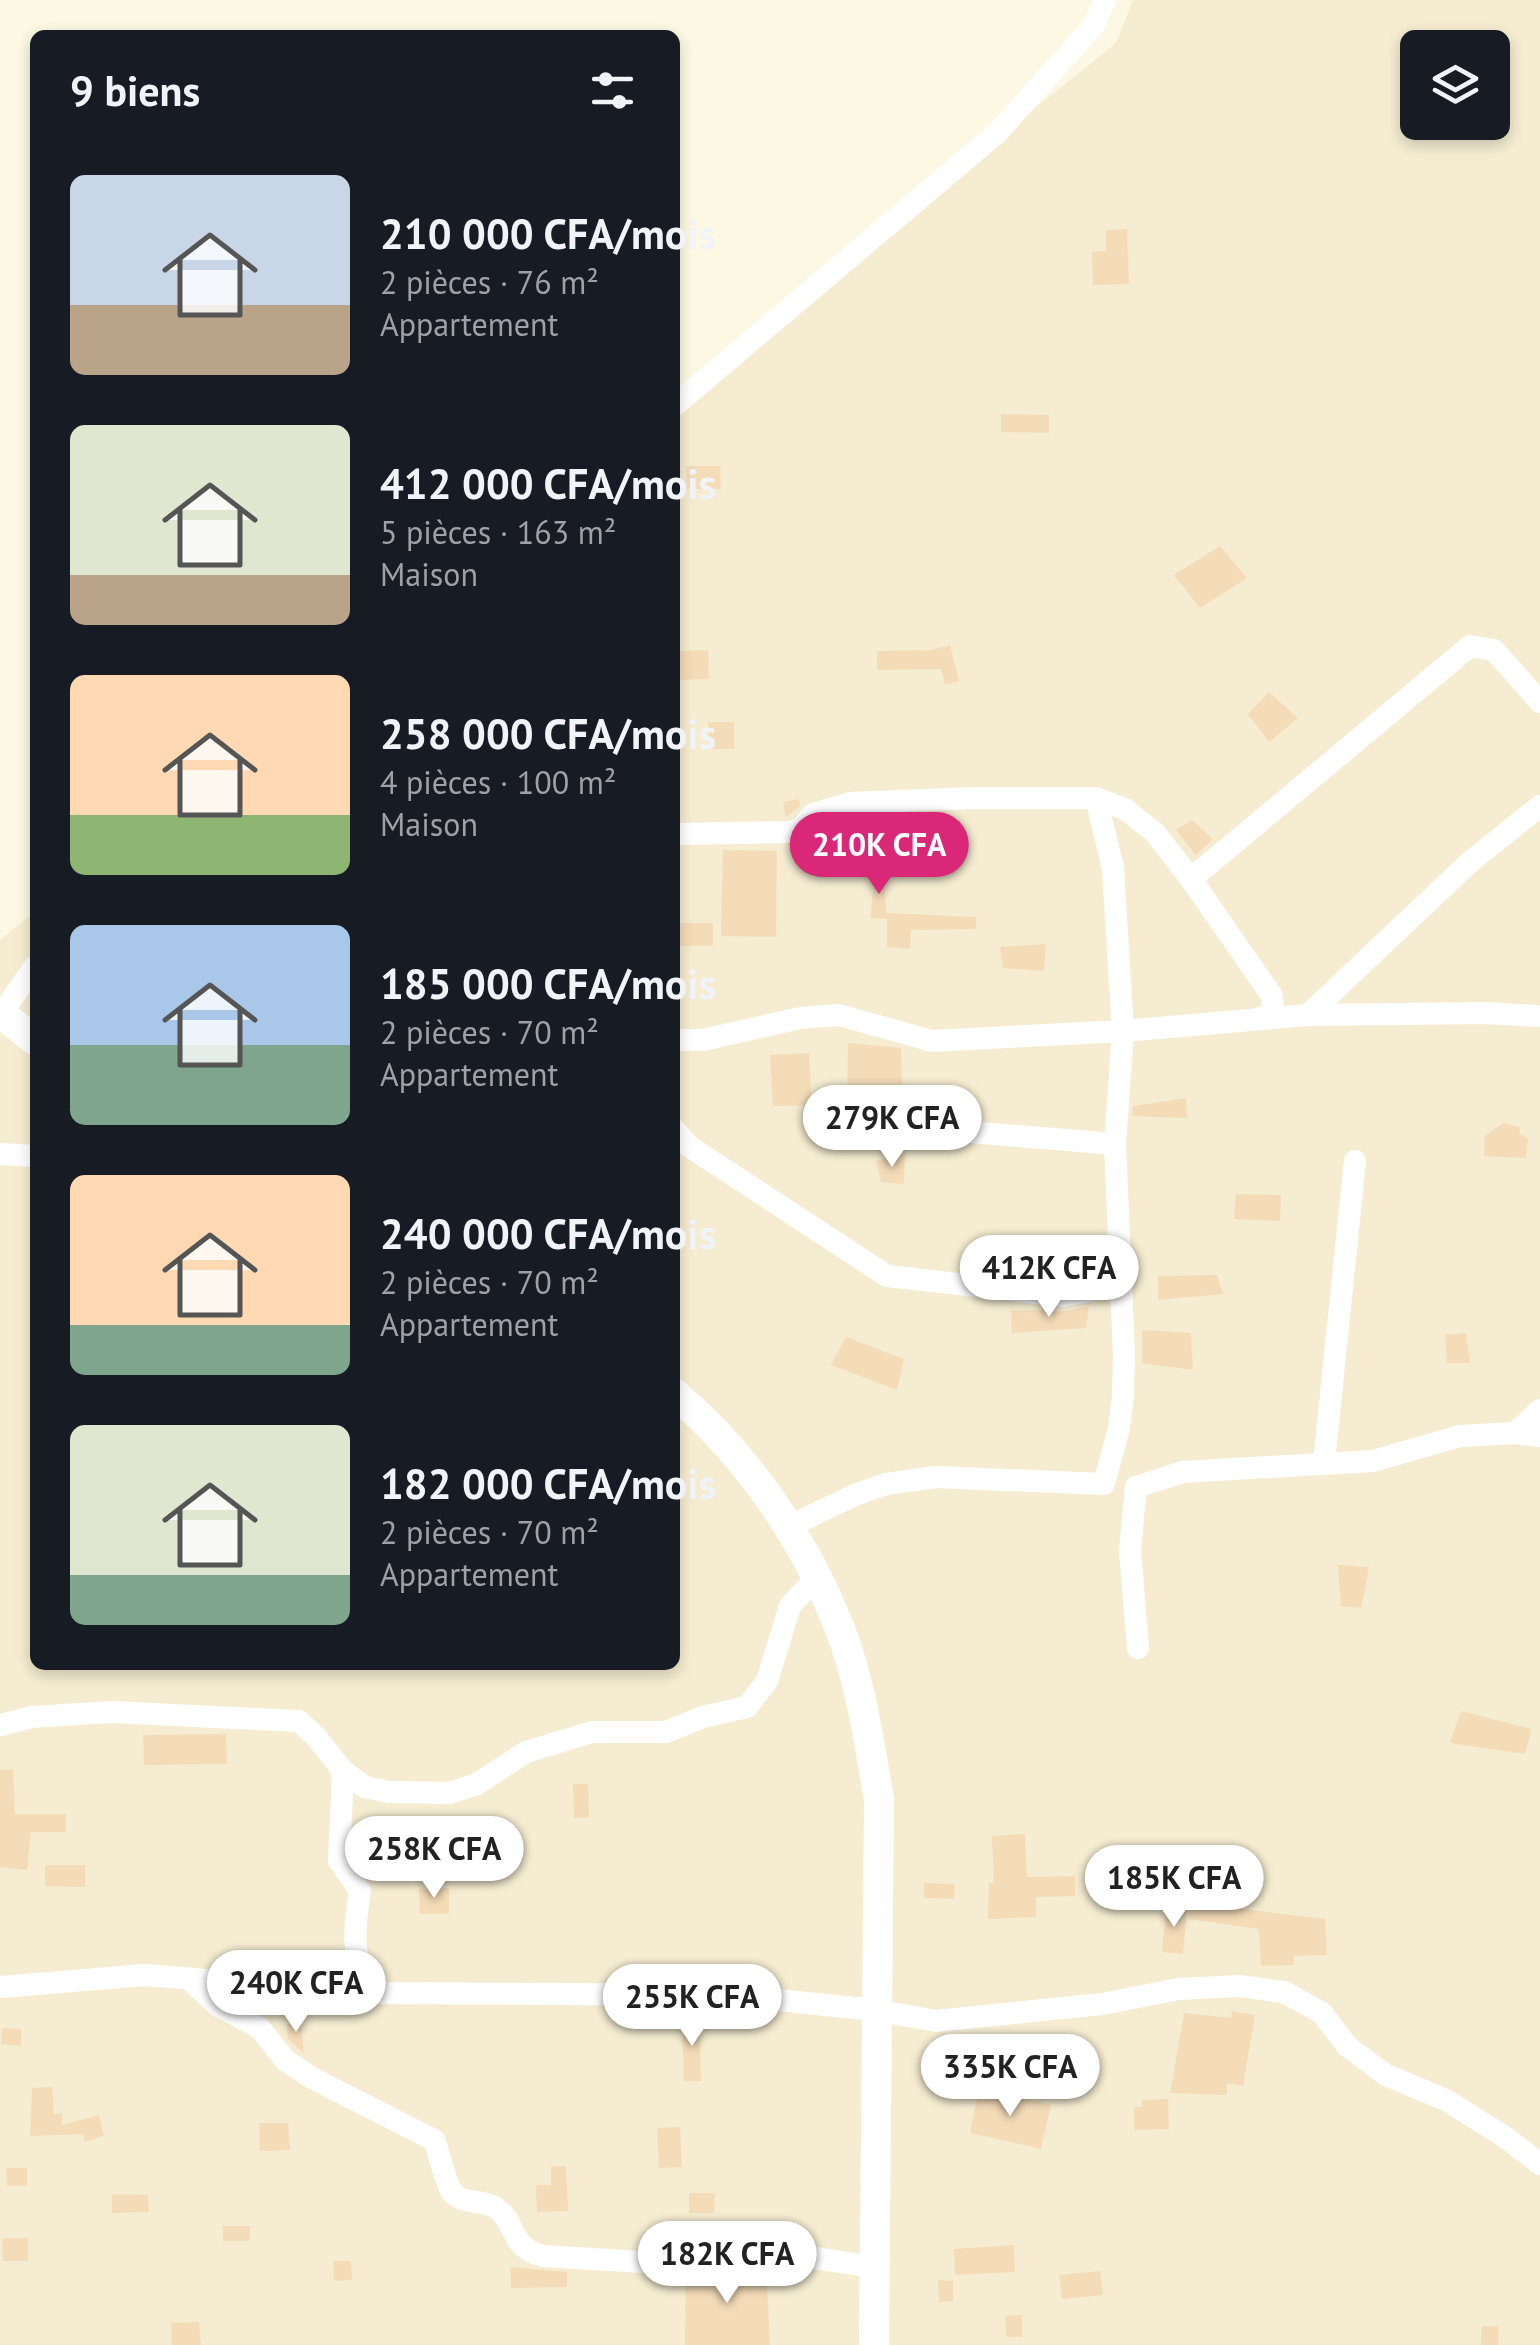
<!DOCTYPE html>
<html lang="fr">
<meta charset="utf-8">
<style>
:root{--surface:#171b24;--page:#242831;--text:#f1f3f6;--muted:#9ea1a6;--accent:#db2777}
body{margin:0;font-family:"PT Sans",sans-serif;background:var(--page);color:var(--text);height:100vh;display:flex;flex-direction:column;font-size:38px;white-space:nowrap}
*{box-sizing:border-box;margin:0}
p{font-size:32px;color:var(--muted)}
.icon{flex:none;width:55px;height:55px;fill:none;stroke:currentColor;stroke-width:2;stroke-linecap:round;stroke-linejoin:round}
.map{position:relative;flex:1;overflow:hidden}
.sheet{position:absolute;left:30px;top:30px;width:650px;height:1640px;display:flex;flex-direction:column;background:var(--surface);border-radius:15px;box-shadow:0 5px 15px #0003}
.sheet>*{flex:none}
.controls{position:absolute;left:1400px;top:30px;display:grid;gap:20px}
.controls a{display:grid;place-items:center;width:110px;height:110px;border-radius:15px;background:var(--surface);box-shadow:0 5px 15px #0003;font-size:50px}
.price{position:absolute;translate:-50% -85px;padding:0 22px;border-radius:35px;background:#fff;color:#222;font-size:32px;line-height:65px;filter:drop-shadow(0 2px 5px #0008)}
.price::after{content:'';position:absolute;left:50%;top:60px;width:30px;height:22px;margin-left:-15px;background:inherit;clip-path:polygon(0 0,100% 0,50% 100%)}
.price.on{background:var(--accent);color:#fff}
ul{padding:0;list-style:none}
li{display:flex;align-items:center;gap:30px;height:250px;padding:0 40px}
li span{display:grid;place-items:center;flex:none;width:280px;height:200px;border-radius:15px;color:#555}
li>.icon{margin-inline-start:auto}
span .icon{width:120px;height:120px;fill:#fffc;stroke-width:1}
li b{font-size:42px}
h2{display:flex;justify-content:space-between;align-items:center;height:120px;padding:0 40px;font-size:42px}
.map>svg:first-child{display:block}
</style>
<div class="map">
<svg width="1540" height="2345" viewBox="0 0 1540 2345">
<rect width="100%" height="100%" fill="#fdf8e3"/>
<path fill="#f5ecd1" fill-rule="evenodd" d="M1133,0H1540V2345H0V940L35,912V1665H675V398L1116,43ZM1418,48H1492V122H1418Z"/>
<g fill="#f4dcb9">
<polygon points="1127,229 1129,284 1093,285 1092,252 1106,251 1106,230"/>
<polygon points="1001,414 1049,415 1049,433 1001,432"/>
<polygon points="686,466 720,466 721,489 687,489"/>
<polygon points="1220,546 1247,578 1200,608 1174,575"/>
<polygon points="950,645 959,681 945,685 941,669 877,670 877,651 931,650"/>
<polygon points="708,650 709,679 679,680 678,651"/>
<polygon points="1269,692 1298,718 1269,742 1248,714"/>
<polygon points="708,722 734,722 734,749 709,749"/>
<polygon points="799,799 800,806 786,817 783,802"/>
<polygon points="1192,820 1213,839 1196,855 1176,830"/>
<polygon points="723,850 777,851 776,937 721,936"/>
<polygon points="876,869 883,869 887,919 870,918"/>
<polygon points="887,913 976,917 976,929 911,930 910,949 887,947"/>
<rect x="675" y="923" width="38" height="23"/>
<polygon points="1046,944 1044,971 1003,968 1000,947"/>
<polygon points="848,1043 901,1048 902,1104 847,1103"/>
<polygon points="809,1053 812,1105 773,1106 770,1055"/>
<polygon points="1186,1098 1187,1118 1132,1116 1133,1106"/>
<polygon points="817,1100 839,1106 834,1135 811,1130"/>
<polygon points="1503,1123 1519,1127 1520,1134 1528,1138 1526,1158 1484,1156 1485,1136"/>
<polygon points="905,1154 904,1184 881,1182 876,1161"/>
<polygon points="1236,1194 1281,1195 1280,1221 1234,1219"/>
<polygon points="1217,1275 1223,1294 1158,1300 1158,1276"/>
<polygon points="1089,1306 1086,1328 1012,1333 1011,1310 1066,1311"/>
<polygon points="1142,1330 1191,1333 1193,1370 1142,1363"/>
<polygon points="1466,1333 1470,1363 1447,1363 1445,1335"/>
<polygon points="846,1337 904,1359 897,1390 831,1365"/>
<polygon points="1338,1565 1369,1567 1361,1608 1341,1606"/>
<polygon points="1461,1711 1532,1729 1525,1754 1450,1743"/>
<polygon points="226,1734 227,1764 144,1765 143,1735"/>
<polygon points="13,1769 15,1814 66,1814 66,1832 31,1832 27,1870 0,1867 0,1770"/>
<polygon points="573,1784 588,1784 589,1818 574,1818"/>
<polygon points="1025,1834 1027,1877 1075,1876 1075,1896 1036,1897 1036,1917 988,1919 989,1883 994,1883 992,1836"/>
<polygon points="45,1865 85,1865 85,1887 45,1886"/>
<polygon points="924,1883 955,1884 954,1899 924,1898"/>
<polygon points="449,1888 449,1914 420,1914 419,1889"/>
<polygon points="1191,1903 1325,1919 1327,1955 1294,1956 1294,1965 1261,1966 1259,1929 1189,1919"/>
<polygon points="1166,1907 1187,1909 1183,1954 1162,1952"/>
<polygon points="1232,2011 1255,2015 1243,2086 1227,2083 1227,2095 1170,2093 1184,2013 1231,2018"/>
<polygon points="682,2018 700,2018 701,2081 684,2081"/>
<polygon points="301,2023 304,2054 288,2039 287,2024"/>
<polygon points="2,2028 21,2029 21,2046 1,2044"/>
<polygon points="52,2087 54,2114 62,2113 62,2125 99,2115 104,2136 85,2142 83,2134 30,2136 32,2088"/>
<polygon points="979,2089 1051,2105 1041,2149 970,2133"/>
<polygon points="1168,2099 1169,2129 1134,2130 1134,2107 1142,2107 1142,2100"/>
<polygon points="259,2123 288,2123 290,2150 260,2151"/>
<polygon points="680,2127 682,2167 659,2168 657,2128"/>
<polygon points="551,2166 566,2166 568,2211 537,2212 536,2185 551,2185"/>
<polygon points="6,2168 27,2168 27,2186 7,2186"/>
<polygon points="689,2193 715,2193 714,2213 689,2213"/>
<polygon points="112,2194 148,2195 149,2212 112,2213"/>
<rect x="223" y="2226" width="27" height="15"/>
<polygon points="2,2238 28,2238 28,2261 3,2261"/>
<polygon points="1014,2245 1015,2272 955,2275 954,2249"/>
<polygon points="333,2261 351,2261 352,2280 334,2281"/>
<polygon points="714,2265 766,2267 770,2345 685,2345 686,2270"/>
<polygon points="510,2267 567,2272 567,2287 511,2288"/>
<polygon points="1100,2271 1103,2295 1062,2299 1059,2275"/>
<polygon points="938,2280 953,2281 953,2301 939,2302"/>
<polygon points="1022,2315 1022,2337 1006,2337 1005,2316"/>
<polygon points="199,2322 201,2345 172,2345 171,2323"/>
<polygon points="1482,2326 1499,2326 1498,2345 1481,2345"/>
</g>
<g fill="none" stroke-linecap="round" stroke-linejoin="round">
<g stroke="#fff" stroke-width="22">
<polyline points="675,405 997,133 1094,25 1105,0"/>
<polyline points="675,834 791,832 801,828 813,814 850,803 972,798 1096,798 1125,809 1155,833 1191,879 1272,996 1273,1017 1260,1018"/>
<polyline points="1191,879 1470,646 1494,650 1540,702"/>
<polyline points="1,1014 35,966"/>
<polyline points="1308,1015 1485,1013 1540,1016"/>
<polyline points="675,1040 703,1040 800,1018 839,1015 932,1041 1123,1031 1308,1015 1470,862 1540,806"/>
<polyline points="887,1125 1115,1144"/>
<polyline points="675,1130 690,1147 887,1276 1064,1296 1119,1285"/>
<polyline points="0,1154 35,1156"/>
<polyline points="1515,1433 1540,1410"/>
<polyline points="1324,1462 1355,1161"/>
<polyline points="790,1526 857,1494 886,1484 936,1477 1104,1484 1119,1428 1123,1396 1124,1354 1115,1144 1123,1031 1113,868 1096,798"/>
<polyline points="1138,1648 1130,1550 1136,1487 1183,1472 1373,1461 1460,1436 1515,1433 1540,1436"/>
<polyline points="0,1725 32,1717 112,1712 299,1721 317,1738 343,1771 365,1787 389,1792 449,1793 477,1784 526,1752 592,1732 666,1732 703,1717 747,1707 767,1681 790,1606 816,1578"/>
<path d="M343,1771L339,1861L360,1891C353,1936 352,1950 369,1993"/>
<path d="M190,1980L218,2006L260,2028L285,2060L312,2078L434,2140C439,2152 446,2184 452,2192C462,2205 483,2199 496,2208C518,2223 508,2247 543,2256L659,2263L698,2250L775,2252L874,2267"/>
<polyline points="0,1987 145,1975 369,1993 729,1995 875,2010 936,2021 1102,2004 1179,1989 1239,1986 1284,1992 1322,2013 1347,2046 1386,2075 1446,2100 1505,2137 1540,2164"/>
</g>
<g stroke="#fff" stroke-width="30">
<polyline points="0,1013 35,1040"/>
<path d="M675,1394C748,1456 805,1540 840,1629C861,1683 869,1742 879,1799L874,2345"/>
</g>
</g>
</svg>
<div class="controls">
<a><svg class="icon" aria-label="layers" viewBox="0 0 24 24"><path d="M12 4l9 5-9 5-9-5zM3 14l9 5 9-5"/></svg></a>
</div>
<b class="price on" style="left:879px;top:897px">210K CFA</b>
<b class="price" style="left:892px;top:1170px">279K CFA</b>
<b class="price" style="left:1049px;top:1320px">412K CFA</b>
<b class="price" style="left:434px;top:1901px">258K CFA</b>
<b class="price" style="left:1174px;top:1930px">185K CFA</b>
<b class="price" style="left:296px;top:2035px">240K CFA</b>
<b class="price" style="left:692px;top:2049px">255K CFA</b>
<b class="price" style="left:1010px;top:2119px">335K CFA</b>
<b class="price" style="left:727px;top:2306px">182K CFA</b>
<section class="sheet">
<h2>9 biens<svg class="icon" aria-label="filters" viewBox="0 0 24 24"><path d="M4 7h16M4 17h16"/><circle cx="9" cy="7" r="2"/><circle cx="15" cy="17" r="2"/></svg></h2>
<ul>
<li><span style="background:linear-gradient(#c9d6e8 65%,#b9a48a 0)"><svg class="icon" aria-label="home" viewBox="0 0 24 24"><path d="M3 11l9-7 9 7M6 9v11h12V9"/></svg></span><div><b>210 000 CFA/mois</b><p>2 pièces · 76 m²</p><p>Appartement</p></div></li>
<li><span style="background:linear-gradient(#dfe7d0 75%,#b9a48a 0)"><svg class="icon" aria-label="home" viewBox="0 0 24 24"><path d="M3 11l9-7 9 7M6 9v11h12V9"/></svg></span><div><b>412 000 CFA/mois</b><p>5 pièces · 163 m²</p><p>Maison</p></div></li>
<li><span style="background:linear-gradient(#ffd9b3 70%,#8fb573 0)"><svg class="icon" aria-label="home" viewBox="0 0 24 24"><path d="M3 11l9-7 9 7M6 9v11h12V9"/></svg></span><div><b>258 000 CFA/mois</b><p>4 pièces · 100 m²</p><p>Maison</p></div></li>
<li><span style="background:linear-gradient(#a9c7e8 60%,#7fa58c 0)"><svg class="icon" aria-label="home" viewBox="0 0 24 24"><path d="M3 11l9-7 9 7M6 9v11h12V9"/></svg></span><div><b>185 000 CFA/mois</b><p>2 pièces · 70 m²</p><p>Appartement</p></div></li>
<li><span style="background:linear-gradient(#ffd9b3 75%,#7fa58c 0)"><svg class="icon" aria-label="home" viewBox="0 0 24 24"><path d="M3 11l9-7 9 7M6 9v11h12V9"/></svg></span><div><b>240 000 CFA/mois</b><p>2 pièces · 70 m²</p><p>Appartement</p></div></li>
<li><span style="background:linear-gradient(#dfe7d0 75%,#7fa58c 0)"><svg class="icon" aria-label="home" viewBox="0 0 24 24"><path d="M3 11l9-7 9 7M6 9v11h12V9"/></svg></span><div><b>182 000 CFA/mois</b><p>2 pièces · 70 m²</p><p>Appartement</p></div></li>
</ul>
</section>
</div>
